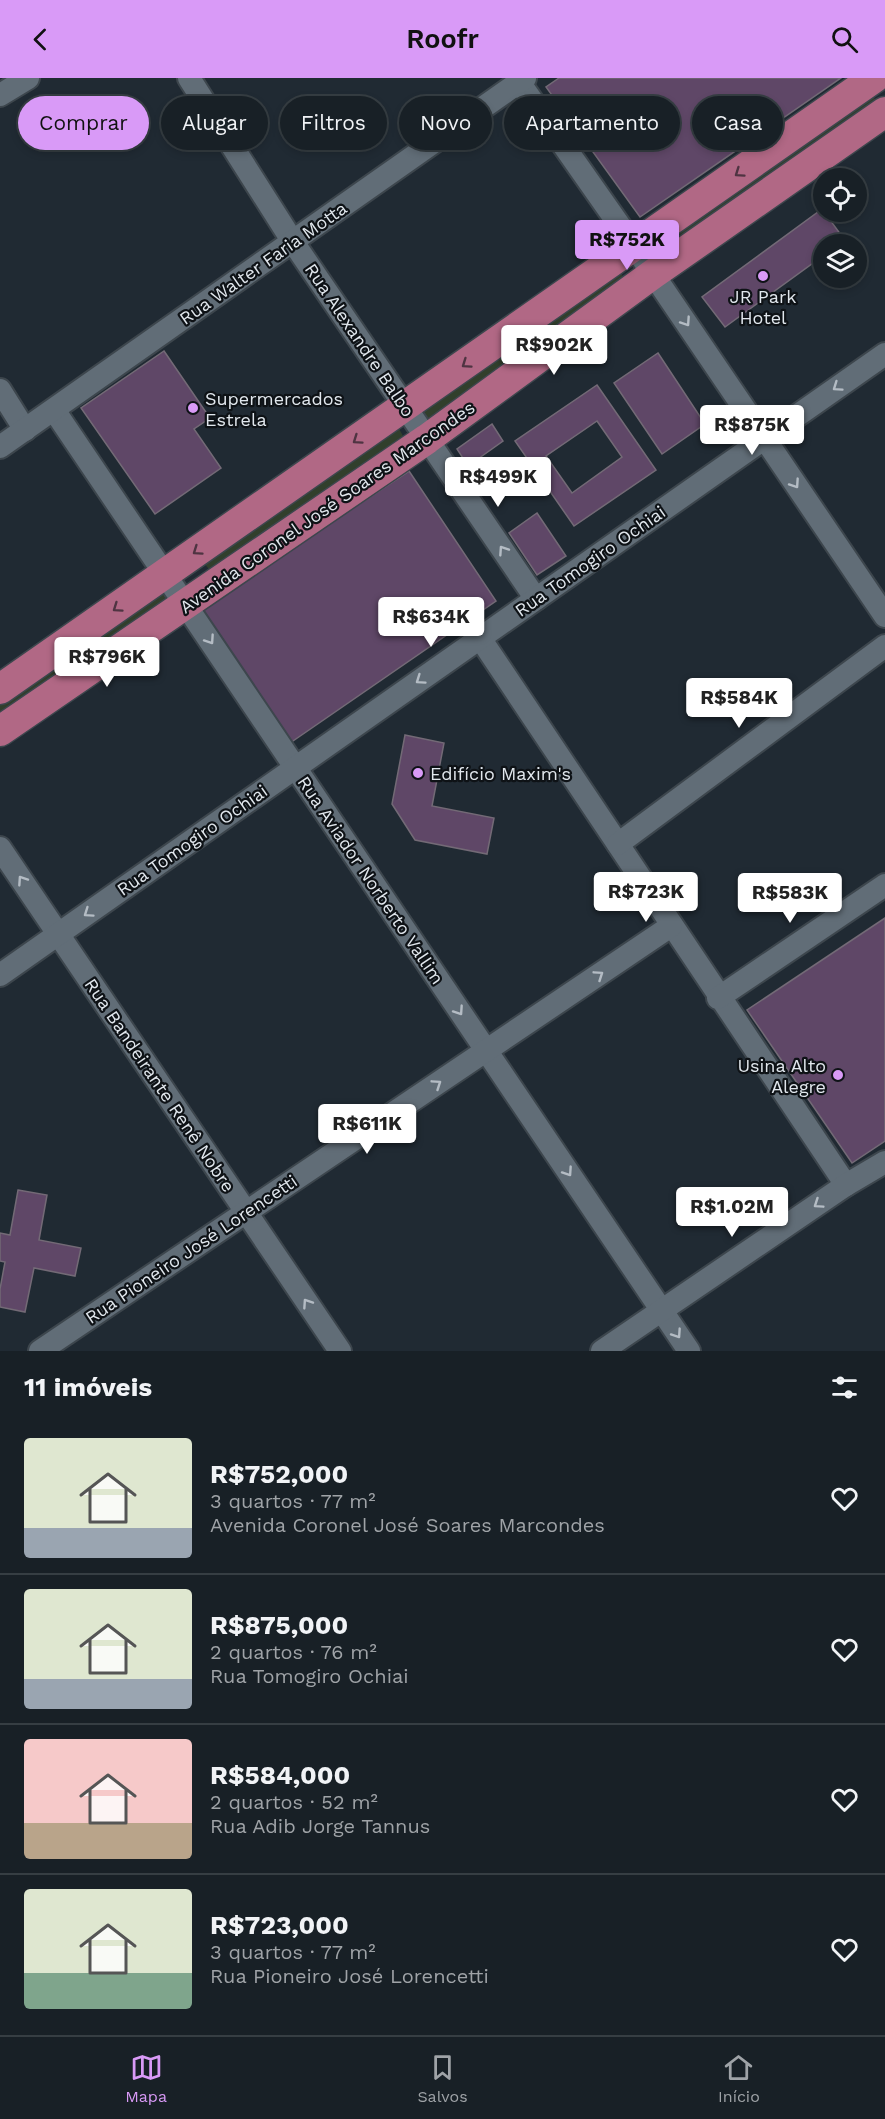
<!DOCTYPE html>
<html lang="pt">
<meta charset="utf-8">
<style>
:root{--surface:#182026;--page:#252d32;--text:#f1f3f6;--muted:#9fa3a7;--line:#363e43;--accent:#d99af7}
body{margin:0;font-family:"Work Sans",sans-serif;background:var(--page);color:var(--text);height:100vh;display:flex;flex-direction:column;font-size:22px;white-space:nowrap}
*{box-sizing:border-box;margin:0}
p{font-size:20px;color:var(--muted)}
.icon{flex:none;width:33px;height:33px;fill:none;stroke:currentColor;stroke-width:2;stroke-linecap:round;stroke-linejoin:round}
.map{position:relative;height:1273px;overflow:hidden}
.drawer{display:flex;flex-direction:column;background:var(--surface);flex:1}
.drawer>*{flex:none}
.hud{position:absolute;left:18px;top:18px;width:849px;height:54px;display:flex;gap:12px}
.buttons{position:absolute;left:813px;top:90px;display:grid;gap:12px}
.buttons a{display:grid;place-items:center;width:54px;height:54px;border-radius:50%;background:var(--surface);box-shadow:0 3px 9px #0003,0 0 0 2px var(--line);font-size:30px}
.price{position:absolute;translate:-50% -51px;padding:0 14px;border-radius:6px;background:#fff;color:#222;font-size:20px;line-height:39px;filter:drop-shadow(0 2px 3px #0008)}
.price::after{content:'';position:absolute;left:50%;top:36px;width:18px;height:14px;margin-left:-9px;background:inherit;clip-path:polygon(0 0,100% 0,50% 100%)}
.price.on{background:var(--accent);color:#111}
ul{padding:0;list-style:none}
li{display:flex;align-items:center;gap:18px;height:150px;padding:0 24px}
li+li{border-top:2px solid var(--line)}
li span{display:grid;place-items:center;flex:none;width:168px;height:120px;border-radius:6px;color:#555}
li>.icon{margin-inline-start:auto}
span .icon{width:72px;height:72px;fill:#fffc;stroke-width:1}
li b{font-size:26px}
h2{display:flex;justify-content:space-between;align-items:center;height:72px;padding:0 24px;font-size:26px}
.tag{padding:0 21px;border-radius:27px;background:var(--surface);box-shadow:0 3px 9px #0003,0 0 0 2px var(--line);font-size:21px;line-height:54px}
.tag.on{background:var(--accent);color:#111}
header{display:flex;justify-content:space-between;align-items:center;height:78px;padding:0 24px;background:var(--accent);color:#111;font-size:27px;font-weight:600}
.menu{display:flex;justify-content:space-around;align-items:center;height:84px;border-top:2px solid var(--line);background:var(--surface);font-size:16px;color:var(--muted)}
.menu a{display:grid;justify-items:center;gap:3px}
.menu .on{color:var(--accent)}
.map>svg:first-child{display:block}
</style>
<header><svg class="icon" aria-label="back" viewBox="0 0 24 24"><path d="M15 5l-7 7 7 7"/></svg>Roofr<svg class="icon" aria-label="search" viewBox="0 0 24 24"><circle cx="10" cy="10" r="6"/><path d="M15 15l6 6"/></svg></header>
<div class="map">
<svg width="885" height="1273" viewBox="0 0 885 1273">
<rect width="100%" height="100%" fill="#202a33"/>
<g fill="#313f2c">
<polygon points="870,14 879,27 676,167 669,157"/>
<polygon points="618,191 626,203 427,342 420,330"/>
<polygon points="397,347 403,358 213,496 203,484"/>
<polygon points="162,509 170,521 0,640 0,623"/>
</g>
<g fill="#5f4767" stroke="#736a76" stroke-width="1.5" fill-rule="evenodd">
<polygon points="559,0 841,0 640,139 546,9"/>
<polygon points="822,131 844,161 837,166 824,166 824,177 725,249 702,219"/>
<polygon points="164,273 210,340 194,351 221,390 155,436 81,330"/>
<polygon points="658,275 705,346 662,376 614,305"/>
<path d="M597,307L656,392L574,448L515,363ZM597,343L622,379L572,415L546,378Z"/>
<polygon points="492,346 503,363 468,388 457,371"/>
<polygon points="409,393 496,523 290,665 199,532"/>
<polygon points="537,435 566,478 537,497 509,455"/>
<polygon points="405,657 444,665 432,728 494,740 487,776 415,762 392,726"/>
<polygon points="885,840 885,1063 852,1085 747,932"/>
<polygon points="18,1112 47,1117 39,1162 81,1170 75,1198 34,1190 25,1234 0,1229 0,1211 5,1184 0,1183 0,1155 10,1157"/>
</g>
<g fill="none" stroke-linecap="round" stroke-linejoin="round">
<defs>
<g id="minor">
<polyline points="189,0 293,164 536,521"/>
<polyline points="519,4 634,168 885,538"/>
<polyline points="0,17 28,0"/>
<polyline points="0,312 25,352"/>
<polyline points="54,332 689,1273"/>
<polyline points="0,369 525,0"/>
<polyline points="480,560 846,1107"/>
<polyline points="618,766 885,568"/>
<polyline points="0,770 340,1273"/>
<polyline points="0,897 885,276"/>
<polyline points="718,920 885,807"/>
<polyline points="40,1273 671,848"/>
<polyline points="602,1273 846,1107 885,1084"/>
</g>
<g id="major">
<polyline points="0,611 874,0"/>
<polyline points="0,653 427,361 653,196 885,34"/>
</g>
</defs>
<use href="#minor" stroke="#3d464d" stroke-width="26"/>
<use href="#major" stroke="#3d464d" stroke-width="33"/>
<use href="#minor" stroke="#616d77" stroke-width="22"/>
<use href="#major" stroke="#b16885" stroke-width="30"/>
</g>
<defs><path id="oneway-chevron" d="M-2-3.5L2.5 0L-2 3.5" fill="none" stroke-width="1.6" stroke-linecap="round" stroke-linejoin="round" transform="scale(1.5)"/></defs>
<g stroke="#4f3442">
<use href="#oneway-chevron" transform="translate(739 95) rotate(145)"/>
<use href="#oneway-chevron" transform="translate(466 286) rotate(145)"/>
<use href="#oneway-chevron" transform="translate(357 362) rotate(145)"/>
<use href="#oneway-chevron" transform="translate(197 473) rotate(145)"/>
<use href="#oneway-chevron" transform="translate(117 530) rotate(145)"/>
</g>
<g stroke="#b4bcc4">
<use href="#oneway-chevron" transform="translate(686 244) rotate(56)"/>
<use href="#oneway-chevron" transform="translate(837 309) rotate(145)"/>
<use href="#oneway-chevron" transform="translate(795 406) rotate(56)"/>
<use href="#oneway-chevron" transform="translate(503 472) rotate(-124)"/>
<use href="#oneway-chevron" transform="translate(210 562) rotate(56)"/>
<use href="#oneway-chevron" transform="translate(420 602) rotate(145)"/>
<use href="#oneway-chevron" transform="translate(22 802) rotate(-124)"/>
<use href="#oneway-chevron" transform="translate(88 835) rotate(145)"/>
<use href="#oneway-chevron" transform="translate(599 897) rotate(-34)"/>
<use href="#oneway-chevron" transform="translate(459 933) rotate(56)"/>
<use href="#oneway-chevron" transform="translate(437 1006) rotate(-34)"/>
<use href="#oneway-chevron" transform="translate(568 1094) rotate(56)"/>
<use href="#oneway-chevron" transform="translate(818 1126) rotate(146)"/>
<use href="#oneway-chevron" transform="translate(307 1225) rotate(-124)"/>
<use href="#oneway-chevron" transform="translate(677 1256) rotate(56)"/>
</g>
<g fill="#d99af7" stroke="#0e1216" stroke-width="2">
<circle cx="763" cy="198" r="6"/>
<circle cx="193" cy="330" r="6"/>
<circle cx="418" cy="695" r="6"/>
<circle cx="838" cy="997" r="6"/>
</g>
<g text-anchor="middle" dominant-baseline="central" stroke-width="4.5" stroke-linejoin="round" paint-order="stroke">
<g font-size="18" fill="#e1e7ed" stroke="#0e1216">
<text transform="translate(263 185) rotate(-35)">Rua Walter Faria Motta</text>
<text transform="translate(360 262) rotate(56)">Rua Alexandre Balbo</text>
<text transform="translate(327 429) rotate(-35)">Avenida Coronel José Soares Marcondes</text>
<text transform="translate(590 483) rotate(-35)">Rua Tomogiro Ochiai</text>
<text transform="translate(192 762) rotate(-35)">Rua Tomogiro Ochiai</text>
<text transform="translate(371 802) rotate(56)">Rua Aviador Norberto Vallim</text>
<text transform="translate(160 1007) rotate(56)">Rua Bandeirante Renê Nobre</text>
<text transform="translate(191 1171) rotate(-34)">Rua Pioneiro José Lorencetti</text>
</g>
<g font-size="18" fill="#e1e7ed" stroke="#0e1216" text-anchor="start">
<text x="763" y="218" text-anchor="middle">JR Park<tspan x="763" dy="21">Hotel</tspan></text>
<text x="205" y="320">Supermercados<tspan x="205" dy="21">Estrela</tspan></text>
<text x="430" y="695">Edifício Maxim's</text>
<text x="826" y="987" text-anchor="end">Usina Alto<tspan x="826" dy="21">Alegre</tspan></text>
</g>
</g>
</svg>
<div class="buttons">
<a><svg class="icon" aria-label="locate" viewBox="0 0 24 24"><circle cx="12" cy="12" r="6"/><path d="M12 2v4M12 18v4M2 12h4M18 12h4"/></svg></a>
<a><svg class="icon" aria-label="layers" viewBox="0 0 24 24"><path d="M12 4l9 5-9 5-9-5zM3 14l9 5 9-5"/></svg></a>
</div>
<b class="price on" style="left:627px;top:193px">R$752K</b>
<b class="price" style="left:554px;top:298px">R$902K</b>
<b class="price" style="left:752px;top:378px">R$875K</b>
<b class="price" style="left:498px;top:430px">R$499K</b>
<b class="price" style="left:431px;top:570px">R$634K</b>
<b class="price" style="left:107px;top:610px">R$796K</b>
<b class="price" style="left:739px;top:651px">R$584K</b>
<b class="price" style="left:646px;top:845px">R$723K</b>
<b class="price" style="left:790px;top:846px">R$583K</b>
<b class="price" style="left:367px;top:1077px">R$611K</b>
<b class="price" style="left:732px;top:1160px">R$1.02M</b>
<div class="hud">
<a class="tag on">Comprar</a>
<a class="tag">Alugar</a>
<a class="tag">Filtros</a>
<a class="tag">Novo</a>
<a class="tag">Apartamento</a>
<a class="tag">Casa</a>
</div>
</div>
<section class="drawer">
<h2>11 imóveis<svg class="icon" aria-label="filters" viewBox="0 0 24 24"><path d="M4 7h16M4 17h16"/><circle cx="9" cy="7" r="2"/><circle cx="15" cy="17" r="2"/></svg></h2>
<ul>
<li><span style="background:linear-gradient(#dfe7d0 75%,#9aa5b1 0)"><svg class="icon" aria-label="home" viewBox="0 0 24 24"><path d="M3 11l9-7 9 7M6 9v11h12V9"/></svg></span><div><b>R$752,000</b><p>3 quartos · 77 m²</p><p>Avenida Coronel José Soares Marcondes</p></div><svg class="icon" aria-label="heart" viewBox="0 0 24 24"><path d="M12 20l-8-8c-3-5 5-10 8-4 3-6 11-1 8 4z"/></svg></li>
<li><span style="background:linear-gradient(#dfe7d0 75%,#9aa5b1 0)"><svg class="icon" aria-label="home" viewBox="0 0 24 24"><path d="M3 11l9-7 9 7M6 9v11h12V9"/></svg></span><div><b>R$875,000</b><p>2 quartos · 76 m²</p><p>Rua Tomogiro Ochiai</p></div><svg class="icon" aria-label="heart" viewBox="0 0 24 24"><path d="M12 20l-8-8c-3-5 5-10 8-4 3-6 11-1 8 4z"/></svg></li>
<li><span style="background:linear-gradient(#f6c9c9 70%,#b9a48a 0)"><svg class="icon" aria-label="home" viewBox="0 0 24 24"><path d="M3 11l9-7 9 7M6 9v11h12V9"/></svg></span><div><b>R$584,000</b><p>2 quartos · 52 m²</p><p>Rua Adib Jorge Tannus</p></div><svg class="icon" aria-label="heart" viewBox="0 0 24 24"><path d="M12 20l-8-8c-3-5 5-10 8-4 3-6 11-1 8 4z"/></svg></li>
<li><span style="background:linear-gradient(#dfe7d0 70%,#7fa58c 0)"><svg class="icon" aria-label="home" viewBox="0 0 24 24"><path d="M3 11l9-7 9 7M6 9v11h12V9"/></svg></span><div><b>R$723,000</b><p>3 quartos · 77 m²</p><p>Rua Pioneiro José Lorencetti</p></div><svg class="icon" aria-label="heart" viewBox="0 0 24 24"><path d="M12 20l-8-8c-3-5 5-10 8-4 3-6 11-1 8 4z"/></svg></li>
</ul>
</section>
<nav class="menu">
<a class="on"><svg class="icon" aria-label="map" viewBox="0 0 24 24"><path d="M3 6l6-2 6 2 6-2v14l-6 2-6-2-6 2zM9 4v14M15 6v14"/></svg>Mapa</a>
<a><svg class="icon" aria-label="saved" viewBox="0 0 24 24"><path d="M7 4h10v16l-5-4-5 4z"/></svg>Salvos</a>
<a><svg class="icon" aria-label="home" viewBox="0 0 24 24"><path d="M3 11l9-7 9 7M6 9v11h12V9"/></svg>Início</a>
</nav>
